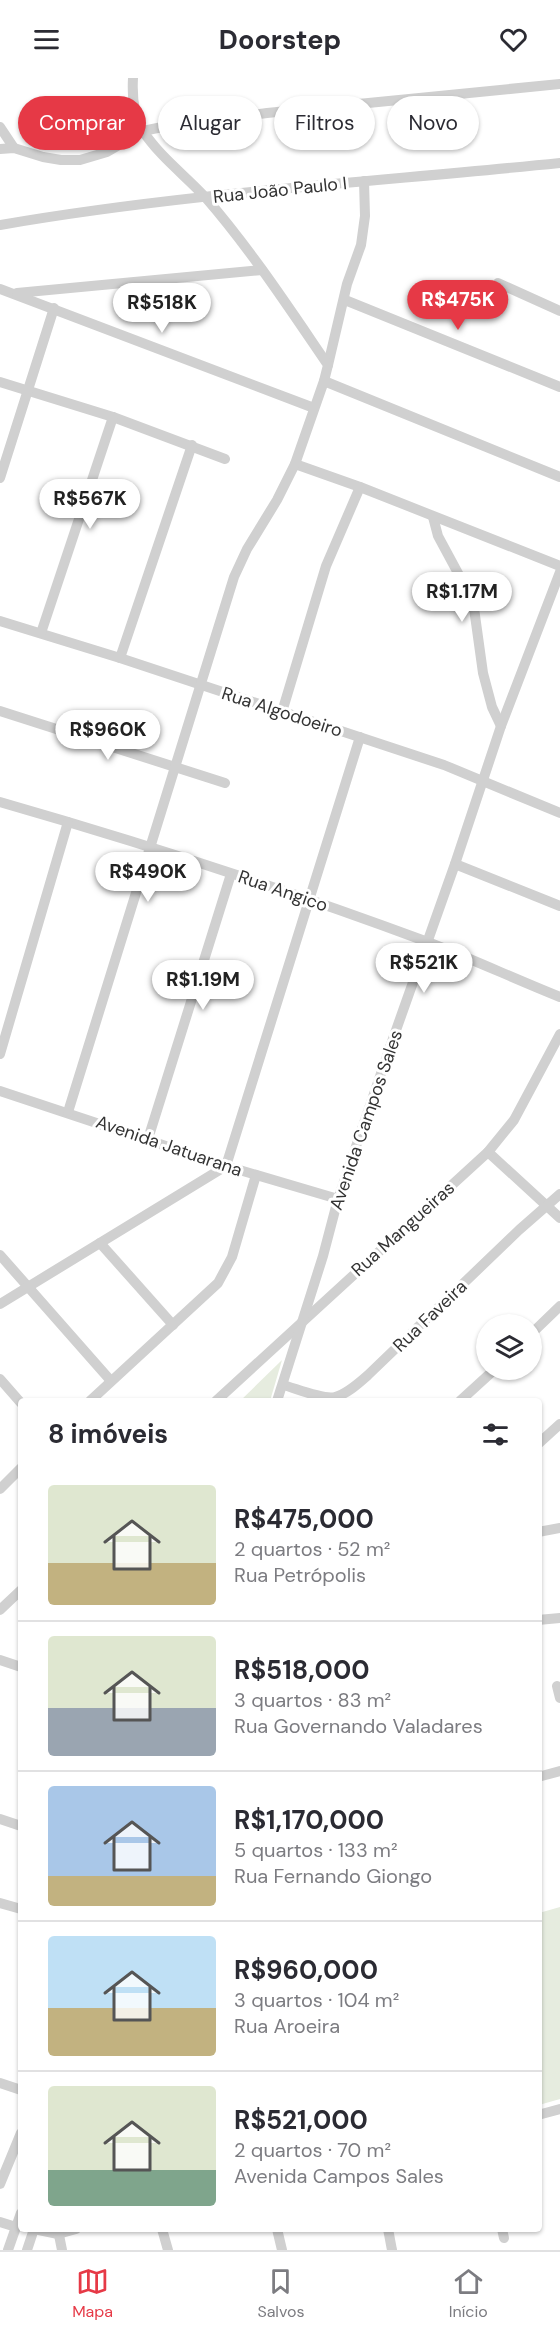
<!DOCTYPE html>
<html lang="pt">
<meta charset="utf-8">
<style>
:root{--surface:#fff;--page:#f2f2f3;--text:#2b2b33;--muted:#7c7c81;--line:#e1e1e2;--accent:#e63946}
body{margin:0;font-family:"DM Sans",sans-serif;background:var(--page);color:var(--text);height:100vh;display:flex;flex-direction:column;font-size:22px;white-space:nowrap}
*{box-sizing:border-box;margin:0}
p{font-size:20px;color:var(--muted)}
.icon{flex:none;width:33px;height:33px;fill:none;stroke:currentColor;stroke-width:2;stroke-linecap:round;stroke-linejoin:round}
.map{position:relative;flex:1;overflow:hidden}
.panel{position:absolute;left:18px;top:1320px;width:524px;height:834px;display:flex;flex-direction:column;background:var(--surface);border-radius:6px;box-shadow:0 2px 4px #0004}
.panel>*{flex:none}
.top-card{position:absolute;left:18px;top:18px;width:525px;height:54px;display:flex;gap:12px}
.tools{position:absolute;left:476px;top:1236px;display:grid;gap:12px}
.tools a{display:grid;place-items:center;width:66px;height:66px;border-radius:50%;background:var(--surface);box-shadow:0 2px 4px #0004;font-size:30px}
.price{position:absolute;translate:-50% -51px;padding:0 14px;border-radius:21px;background:#fff;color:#222;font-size:20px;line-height:39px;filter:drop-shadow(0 2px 3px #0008)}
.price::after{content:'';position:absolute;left:50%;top:36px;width:18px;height:14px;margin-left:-9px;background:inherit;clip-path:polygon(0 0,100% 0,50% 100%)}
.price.active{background:var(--accent);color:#fff}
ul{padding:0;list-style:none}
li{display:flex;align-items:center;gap:18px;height:150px;padding:0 30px}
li+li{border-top:2px solid var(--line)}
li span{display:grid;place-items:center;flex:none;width:168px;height:120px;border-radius:6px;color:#555}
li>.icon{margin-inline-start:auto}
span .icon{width:72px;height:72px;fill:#fffc;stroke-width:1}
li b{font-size:26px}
h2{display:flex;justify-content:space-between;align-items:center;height:72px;padding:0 30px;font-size:26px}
.pill{padding:0 21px;border-radius:27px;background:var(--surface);box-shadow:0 2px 4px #0004;font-size:21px;line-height:54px}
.pill.active{background:var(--accent);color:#fff}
header{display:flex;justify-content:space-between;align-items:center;height:78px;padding:0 30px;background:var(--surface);font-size:27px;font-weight:700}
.tabs{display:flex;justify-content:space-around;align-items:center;height:84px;border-top:2px solid var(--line);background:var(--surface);font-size:16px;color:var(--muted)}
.tabs a{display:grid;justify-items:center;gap:3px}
.tabs .active{color:var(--accent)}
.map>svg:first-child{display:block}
</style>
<header><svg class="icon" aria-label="menu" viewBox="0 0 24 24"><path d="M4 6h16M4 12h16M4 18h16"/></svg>Doorstep<svg class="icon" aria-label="heart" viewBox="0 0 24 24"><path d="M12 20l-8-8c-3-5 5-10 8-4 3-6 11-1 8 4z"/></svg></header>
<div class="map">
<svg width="560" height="2172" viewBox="0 0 560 2172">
<rect width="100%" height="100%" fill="#fff"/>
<g fill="#e6ecdf">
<polygon points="282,1282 270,1323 240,1323"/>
<polygon points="560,1829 560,2021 539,2027 539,1835"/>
</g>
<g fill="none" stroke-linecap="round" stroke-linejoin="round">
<g stroke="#d0d0d0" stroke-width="10">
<polyline points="0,49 14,70"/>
<polyline points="0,71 14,70 43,79 61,82 80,82 107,74 143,53 167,48 267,35 560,6"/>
<path d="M0,147C185,115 373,104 560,85"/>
<polyline points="498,205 560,233"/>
<polyline points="0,211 314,330"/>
<polyline points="17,215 262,192"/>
<polyline points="345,222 560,309"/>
<polyline points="328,287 347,206 361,167 365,138 364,103"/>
<polyline points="324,303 560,399"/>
<polyline points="0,304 113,339 225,381"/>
<polyline points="295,386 360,409 560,488"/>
<polyline points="0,400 54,230"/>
<polyline points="433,439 438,458 473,523 483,595 492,629 501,648"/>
<polyline points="0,543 120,580 444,687 560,735"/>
<polyline points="41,555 113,339"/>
<polyline points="120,580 192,367"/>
<polyline points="0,633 225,705"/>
<polyline points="282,634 326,488 360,409"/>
<path d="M0,724C143,765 285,811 425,863C470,880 515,901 560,919"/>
<polyline points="455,786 560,828"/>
<polyline points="0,976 68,744"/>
<polyline points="0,1013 226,1088 338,1121"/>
<path d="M68,1034L234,499L247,471L277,422L295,386L324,303L328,287C289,230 251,172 206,120C186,98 160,79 143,53C133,37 132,18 133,0"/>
<polyline points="148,1061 231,796"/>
<polyline points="488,1074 560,1140"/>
<polyline points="100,1165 173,1247"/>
<polyline points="0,1177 111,1303"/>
<polyline points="0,1226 226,1088 360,659"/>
<polyline points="531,1256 560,1228"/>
<polyline points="0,1301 21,1325"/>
<path d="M283,1307C295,1310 323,1322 335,1319C347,1316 359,1305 368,1297L519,1152L560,1116"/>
<polyline points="90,1323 218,1205 232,1179 256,1097"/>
<polyline points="216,1323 488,1074 514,1042 560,956"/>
<polyline points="277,1323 323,1178 338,1121 389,972 455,786 501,648 560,494"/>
<polyline points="460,1323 494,1292"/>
<polyline points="538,1366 560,1346"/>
<polyline points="0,1411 21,1390"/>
<polyline points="538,1454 560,1450"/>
<polyline points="0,1532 21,1512"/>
<polyline points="538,1542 560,1540"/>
<polyline points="0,1582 21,1589"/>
<polyline points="557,1608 560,1620"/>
<polyline points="538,1699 560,1693"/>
<polyline points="0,1741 21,1748"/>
<polyline points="0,1825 21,1831"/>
<polyline points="0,2005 21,2012"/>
<polyline points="538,2037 560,2031"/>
<polyline points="0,2106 21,2055"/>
<polyline points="0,2144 16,2149"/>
<polyline points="34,2151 58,2156 76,2151"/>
<polyline points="162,2151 168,2172"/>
<polyline points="277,2151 282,2172"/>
<polyline points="388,2151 392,2172"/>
<polyline points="502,2151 504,2160"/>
<polyline points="58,2152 62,2172"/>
<polyline points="8,2172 21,2135"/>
<polyline points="27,2172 34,2151"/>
</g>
</g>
<g text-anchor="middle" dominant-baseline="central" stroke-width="6" stroke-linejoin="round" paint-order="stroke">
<g font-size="18" fill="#333" stroke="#fff">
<text transform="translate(280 112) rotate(-6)">Rua João Paulo I</text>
<text transform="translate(282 634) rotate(18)">Rua Algodoeiro</text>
<text transform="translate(283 813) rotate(19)">Rua Angico</text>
<text transform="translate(366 1042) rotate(-71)">Avenida Campos Sales</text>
<text transform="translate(169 1068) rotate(19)">Avenida Jatuarana</text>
<text transform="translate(403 1151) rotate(-42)">Rua Mangueiras</text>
<text transform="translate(430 1238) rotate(-44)">Rua Faveira</text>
</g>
</g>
</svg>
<div class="tools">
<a><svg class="icon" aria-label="layers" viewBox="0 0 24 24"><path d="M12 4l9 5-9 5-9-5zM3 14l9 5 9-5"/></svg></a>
</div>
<b class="price active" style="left:458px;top:253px">R$475K</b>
<b class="price" style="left:162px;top:256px">R$518K</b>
<b class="price" style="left:90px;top:452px">R$567K</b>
<b class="price" style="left:462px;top:545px">R$1.17M</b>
<b class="price" style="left:108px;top:683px">R$960K</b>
<b class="price" style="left:148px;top:825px">R$490K</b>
<b class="price" style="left:424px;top:916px">R$521K</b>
<b class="price" style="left:203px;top:933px">R$1.19M</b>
<div class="top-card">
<a class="pill active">Comprar</a>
<a class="pill">Alugar</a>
<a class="pill">Filtros</a>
<a class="pill">Novo</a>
</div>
<section class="panel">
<h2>8 imóveis<svg class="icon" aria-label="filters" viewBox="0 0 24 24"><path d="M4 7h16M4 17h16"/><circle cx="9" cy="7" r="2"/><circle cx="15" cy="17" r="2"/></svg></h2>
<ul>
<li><span style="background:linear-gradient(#dfe7d0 65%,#c2b280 0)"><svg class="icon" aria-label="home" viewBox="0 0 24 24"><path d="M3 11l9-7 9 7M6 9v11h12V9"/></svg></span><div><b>R$475,000</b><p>2 quartos · 52 m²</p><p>Rua Petrópolis</p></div></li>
<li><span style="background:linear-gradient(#dfe7d0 60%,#9aa5b1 0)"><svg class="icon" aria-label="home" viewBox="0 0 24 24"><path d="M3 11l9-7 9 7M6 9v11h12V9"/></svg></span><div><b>R$518,000</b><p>3 quartos · 83 m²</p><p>Rua Governando Valadares</p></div></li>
<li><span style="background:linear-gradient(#a9c7e8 75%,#c2b280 0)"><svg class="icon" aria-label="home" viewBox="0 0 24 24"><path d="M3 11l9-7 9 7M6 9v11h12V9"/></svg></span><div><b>R$1,170,000</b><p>5 quartos · 133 m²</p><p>Rua Fernando Giongo</p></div></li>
<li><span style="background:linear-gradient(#bfe0f5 60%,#c2b280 0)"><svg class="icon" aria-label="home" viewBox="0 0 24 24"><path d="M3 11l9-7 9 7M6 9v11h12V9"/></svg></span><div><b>R$960,000</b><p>3 quartos · 104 m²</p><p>Rua Aroeira</p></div></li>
<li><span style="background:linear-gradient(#dfe7d0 70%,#7fa58c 0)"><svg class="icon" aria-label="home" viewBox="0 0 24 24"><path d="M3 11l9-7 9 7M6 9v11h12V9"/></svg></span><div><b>R$521,000</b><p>2 quartos · 70 m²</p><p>Avenida Campos Sales</p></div></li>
</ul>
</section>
</div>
<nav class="tabs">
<a class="active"><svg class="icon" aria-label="map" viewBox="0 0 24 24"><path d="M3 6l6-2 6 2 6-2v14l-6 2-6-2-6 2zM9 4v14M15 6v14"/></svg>Mapa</a>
<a><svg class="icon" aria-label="saved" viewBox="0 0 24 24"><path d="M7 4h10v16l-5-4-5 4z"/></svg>Salvos</a>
<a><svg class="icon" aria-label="home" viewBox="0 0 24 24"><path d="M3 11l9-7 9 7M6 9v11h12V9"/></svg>Início</a>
</nav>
